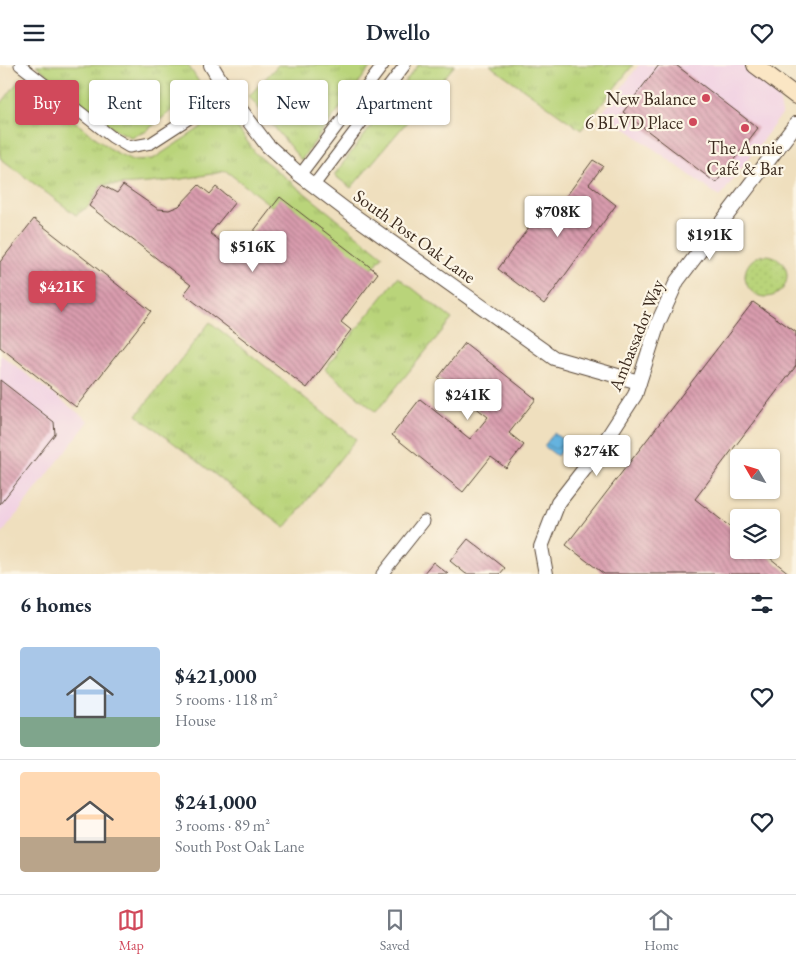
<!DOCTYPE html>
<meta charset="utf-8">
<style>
:root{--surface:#fff;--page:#f6f6f7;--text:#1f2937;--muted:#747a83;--line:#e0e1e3;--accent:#d1495b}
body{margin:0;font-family:"EB Garamond",serif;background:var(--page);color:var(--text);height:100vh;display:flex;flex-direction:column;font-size:19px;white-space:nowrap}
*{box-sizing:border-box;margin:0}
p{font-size:16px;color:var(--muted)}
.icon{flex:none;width:28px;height:28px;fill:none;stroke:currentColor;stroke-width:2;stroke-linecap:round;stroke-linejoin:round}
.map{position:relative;height:509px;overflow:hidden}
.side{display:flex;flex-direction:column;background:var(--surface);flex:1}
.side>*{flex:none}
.banner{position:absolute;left:15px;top:15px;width:500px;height:45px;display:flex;gap:10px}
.needle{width:32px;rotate:309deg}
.tools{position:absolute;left:730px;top:384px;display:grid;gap:10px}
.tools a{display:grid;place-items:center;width:50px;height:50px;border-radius:5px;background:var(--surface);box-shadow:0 1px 4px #0004;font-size:25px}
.price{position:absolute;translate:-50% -42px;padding:0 11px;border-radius:5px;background:#fff;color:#222;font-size:16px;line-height:32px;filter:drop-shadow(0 1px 2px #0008)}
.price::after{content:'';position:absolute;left:50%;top:30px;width:15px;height:11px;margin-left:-8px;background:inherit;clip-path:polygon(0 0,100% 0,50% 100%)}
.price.active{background:var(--accent);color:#fff}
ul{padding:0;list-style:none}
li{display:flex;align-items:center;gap:15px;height:125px;padding:0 20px}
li+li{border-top:1px solid var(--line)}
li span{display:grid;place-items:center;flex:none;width:140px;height:100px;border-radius:5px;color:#555}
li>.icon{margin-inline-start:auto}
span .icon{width:60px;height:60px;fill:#fffc;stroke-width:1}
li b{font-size:21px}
h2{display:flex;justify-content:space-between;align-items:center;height:60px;padding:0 20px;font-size:21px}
.tag{padding:0 18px;border-radius:5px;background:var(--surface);box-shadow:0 1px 4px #0004;font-size:18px;line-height:45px}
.tag.active{background:var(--accent);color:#fff}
header{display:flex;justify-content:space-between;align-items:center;height:65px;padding:0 20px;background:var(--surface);font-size:22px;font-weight:600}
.tab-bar{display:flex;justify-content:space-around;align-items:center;height:70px;border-top:1px solid var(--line);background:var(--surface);font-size:14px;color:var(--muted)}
.tab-bar a{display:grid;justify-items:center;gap:2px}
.tab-bar .active{color:var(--accent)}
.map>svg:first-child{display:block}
</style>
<header><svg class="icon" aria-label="menu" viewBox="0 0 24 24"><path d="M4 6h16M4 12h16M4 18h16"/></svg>Dwello<svg class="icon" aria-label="heart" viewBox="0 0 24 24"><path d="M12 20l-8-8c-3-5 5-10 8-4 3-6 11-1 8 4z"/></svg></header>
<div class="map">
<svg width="796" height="509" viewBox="0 0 796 509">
<defs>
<pattern id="grass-tufts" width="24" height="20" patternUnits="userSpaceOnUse" patternTransform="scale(1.25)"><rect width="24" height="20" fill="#b9d47a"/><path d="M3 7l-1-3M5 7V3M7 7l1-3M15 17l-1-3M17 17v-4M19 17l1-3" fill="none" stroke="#a0b669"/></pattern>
<pattern id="park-dots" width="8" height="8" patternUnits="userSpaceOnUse" patternTransform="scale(1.25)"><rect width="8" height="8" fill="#b9d47a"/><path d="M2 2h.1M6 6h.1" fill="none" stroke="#a0b669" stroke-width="1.8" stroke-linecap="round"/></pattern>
<pattern id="water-waves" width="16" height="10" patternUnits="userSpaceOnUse" patternTransform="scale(1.25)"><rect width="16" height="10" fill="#65b3df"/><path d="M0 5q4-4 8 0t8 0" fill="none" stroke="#5492b4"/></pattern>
<pattern id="building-back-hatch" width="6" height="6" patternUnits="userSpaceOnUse" patternTransform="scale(1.25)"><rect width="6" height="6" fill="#d99cae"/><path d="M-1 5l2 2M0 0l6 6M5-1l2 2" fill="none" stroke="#b17f8d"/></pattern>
</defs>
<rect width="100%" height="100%" fill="#fcf5e5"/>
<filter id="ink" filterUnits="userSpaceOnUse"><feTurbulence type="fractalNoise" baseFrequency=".02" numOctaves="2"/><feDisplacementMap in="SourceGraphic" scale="10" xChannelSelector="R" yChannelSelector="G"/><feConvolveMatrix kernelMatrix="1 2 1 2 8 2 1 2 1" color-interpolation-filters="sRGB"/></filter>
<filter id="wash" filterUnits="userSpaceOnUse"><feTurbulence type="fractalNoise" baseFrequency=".0096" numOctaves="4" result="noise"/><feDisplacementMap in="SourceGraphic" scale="20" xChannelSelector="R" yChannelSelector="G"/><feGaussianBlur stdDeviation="1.12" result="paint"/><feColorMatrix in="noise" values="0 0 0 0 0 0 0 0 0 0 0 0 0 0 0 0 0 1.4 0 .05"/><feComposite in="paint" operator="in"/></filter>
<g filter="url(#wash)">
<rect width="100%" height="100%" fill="#efdfbe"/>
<g fill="#f1d0e3">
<polygon points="639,0 742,0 778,28 782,49 720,132 603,47"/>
<polygon points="0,289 89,356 0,471"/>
</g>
<g fill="url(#grass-tufts)" stroke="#7a7f4c">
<polygon points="36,0 188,0 199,17 199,23 145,67 131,72 112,63"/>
<polygon points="278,0 372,0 301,95 249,31"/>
<polygon points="418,0 455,0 351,123 334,110"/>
<polygon points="490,0 633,0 581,65"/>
<path d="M20,14L113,86L132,95L153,94L226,46L256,89L383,191L365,213L226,106C185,115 144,120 102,120L89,141L76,150L0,93V40Z"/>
<polygon points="398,212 452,254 376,347 325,304"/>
<polygon points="210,257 356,374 285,463 137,350"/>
</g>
<circle fill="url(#park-dots)" stroke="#7a7f4c" cx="766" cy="211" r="21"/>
<polygon fill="url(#water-waves)" stroke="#506e7e" points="554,368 567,378 557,391 544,381"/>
<g id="blocks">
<g fill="url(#building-back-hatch)">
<polygon points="659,0 676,0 758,63 716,118 623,47"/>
<polygon points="593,95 603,101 589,119 616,140 544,239 498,204 547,138 556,145"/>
<polygon points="102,120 117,128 123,120 158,144 169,145 179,141 199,120 210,129 216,122 235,137 210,168 236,189 280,132 378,208 341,257 351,265 307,323 184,229 191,220 89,141"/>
<polygon points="34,154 151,246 76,342 0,282 0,197"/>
<polygon points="753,237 796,267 796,301 695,434 739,469 739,485 760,485 790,509 604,509 566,480"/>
<polygon points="465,278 536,334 509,368 524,380 506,403 491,392 463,427 392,370 420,334 470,374 488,352 438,313"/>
<polygon points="0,315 54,357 55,369 0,439"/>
<polygon points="468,474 505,503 500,509 466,509 450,496"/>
<polygon points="433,497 448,509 423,509"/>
</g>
</g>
</g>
<g filter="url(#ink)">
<use href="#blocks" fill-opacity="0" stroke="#564536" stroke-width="1"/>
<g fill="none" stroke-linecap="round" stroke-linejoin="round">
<defs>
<g id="minor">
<polyline points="20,0 112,72 129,82 151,78 228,28"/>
<polyline points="300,110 383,0"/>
<polyline points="314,120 405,0"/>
<polyline points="382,509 424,456"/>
</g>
<g id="tertiary">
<polyline points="211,0 228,28 267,80 300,110 346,145 554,293 639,317"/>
<polyline points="546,509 541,482 558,438 600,384 635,330 658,258 677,216 796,59"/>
</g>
<polyline id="secondary" points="755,0 796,31"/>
</defs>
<use href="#minor" stroke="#564536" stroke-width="13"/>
<use href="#tertiary" stroke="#564536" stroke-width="16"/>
<use href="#secondary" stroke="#564536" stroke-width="18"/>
<use href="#minor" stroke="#fff" stroke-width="11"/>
<use href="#tertiary" stroke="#fff" stroke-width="14"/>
<use href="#secondary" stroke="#fbe6c4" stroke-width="16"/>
</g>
</g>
<g fill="#d1495b" stroke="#fcf5e5" stroke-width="2">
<circle cx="706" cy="33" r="5"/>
<circle cx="693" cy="57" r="5"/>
<circle cx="745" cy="63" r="5"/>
</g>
<g text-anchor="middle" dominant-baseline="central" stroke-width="4.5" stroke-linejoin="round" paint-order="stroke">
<g font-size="18" fill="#3b2a1e" stroke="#fcf5e5" text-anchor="end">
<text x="696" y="33">New Balance</text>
<text x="683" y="57">6 BLVD Place</text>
<text x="745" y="82" text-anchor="middle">The Annie<tspan x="745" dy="21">Café &amp; Bar</tspan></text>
</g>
<g font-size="18" fill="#3b2a1e" stroke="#fcf5e5">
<text transform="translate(415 171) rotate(36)">South Post Oak Lane</text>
<text transform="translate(636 270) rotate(-68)">Ambassador Way</text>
</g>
</g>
</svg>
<div class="tools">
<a><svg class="needle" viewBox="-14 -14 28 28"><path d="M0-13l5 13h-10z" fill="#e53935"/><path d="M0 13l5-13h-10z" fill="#747a83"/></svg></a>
<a><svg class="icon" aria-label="layers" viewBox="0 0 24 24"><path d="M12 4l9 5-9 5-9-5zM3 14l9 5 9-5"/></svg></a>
</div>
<b class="price" style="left:558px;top:173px">$708K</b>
<b class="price" style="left:710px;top:196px">$191K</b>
<b class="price" style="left:253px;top:208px">$516K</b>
<b class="price active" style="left:62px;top:248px">$421K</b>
<b class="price" style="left:468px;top:356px">$241K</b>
<b class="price" style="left:597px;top:412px">$274K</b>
<div class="banner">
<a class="tag active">Buy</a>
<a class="tag">Rent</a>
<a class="tag">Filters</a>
<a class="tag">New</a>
<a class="tag">Apartment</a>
</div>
</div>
<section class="side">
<h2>6 homes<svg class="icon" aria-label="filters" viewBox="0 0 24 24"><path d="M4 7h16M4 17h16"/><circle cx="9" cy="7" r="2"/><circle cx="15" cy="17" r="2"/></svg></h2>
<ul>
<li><span style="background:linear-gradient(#a9c7e8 70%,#7fa58c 0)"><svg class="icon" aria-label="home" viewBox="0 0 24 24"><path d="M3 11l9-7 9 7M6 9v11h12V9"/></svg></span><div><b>$421,000</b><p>5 rooms · 118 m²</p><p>House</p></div><svg class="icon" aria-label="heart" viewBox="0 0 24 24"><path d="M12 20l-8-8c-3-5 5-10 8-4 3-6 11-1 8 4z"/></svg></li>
<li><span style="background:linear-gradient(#ffd9b3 65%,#b9a48a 0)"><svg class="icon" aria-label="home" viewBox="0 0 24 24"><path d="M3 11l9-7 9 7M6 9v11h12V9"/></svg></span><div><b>$241,000</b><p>3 rooms · 89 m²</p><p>South Post Oak Lane</p></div><svg class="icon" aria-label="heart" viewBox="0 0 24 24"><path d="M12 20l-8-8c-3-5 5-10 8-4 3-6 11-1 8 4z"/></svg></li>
</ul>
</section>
<nav class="tab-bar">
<a class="active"><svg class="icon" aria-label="map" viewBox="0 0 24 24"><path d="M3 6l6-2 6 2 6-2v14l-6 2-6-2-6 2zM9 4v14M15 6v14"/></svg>Map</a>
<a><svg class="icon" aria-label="saved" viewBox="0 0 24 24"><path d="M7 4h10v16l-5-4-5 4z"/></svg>Saved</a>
<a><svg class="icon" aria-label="home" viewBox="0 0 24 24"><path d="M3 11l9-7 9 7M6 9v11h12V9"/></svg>Home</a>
</nav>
